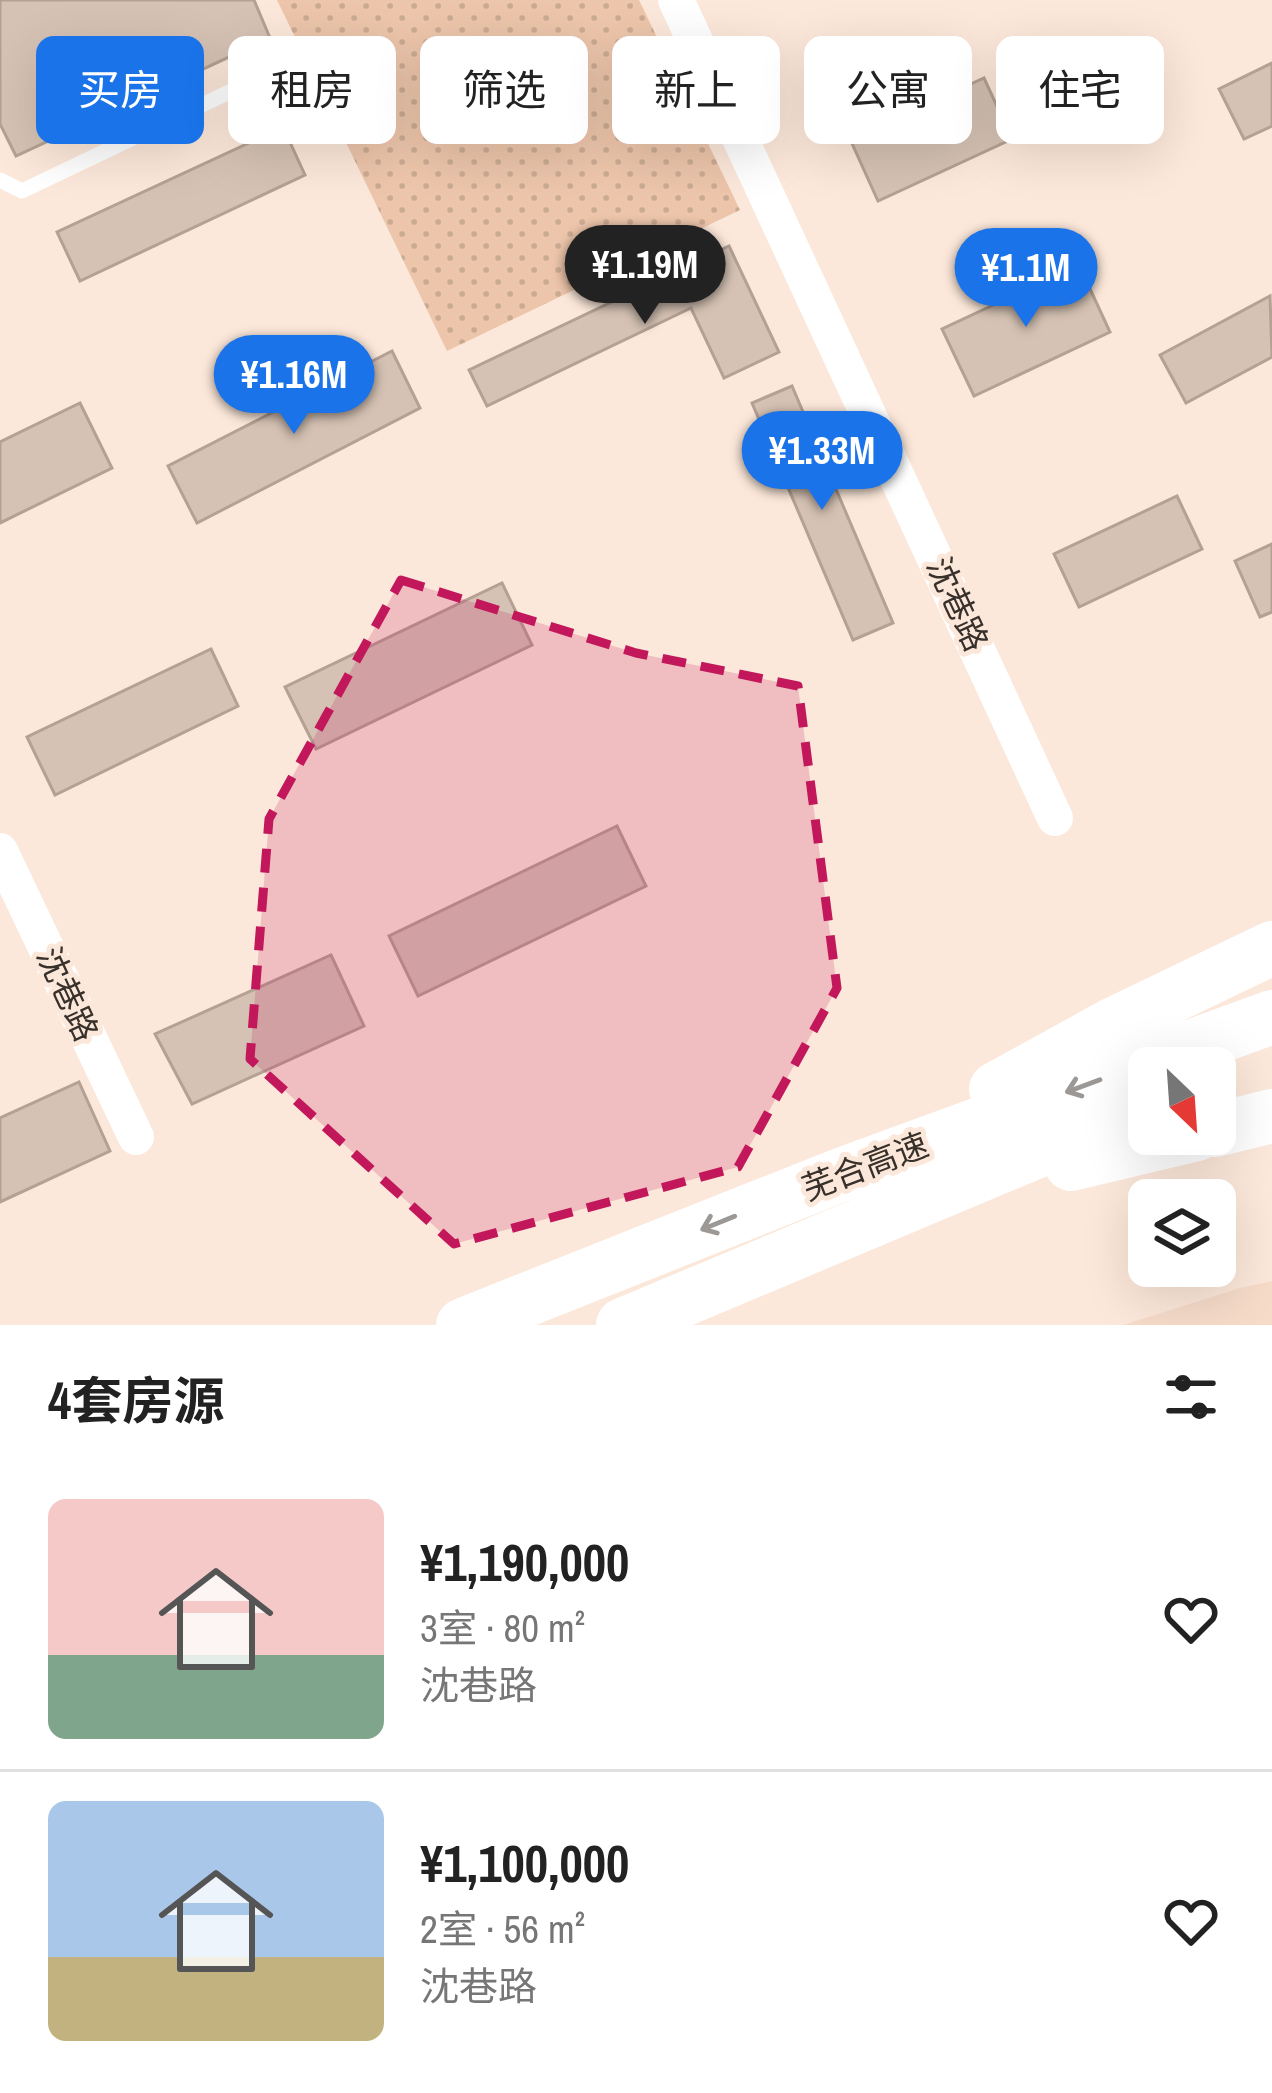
<!DOCTYPE html>
<html lang="zh">
<meta charset="utf-8">
<style>
:root{--surface:#fff;--page:#f6f6f6;--text:#222;--muted:#767676;--line:#e0e0e0;--accent:#1a73e8}
body{margin:0;font-family:"Archivo Narrow","Noto Sans SC",sans-serif;background:var(--page);color:var(--text);height:100vh;display:flex;flex-direction:column;font-size:45px;white-space:nowrap}
*{box-sizing:border-box;margin:0}
p{font-size:39px;color:var(--muted)}
.icon{flex:none;width:66px;height:66px;fill:none;stroke:currentColor;stroke-width:2;stroke-linecap:round;stroke-linejoin:round}
.map{position:relative;height:1325px;overflow:hidden}
.details{display:flex;flex-direction:column;background:var(--surface);flex:1}
.details>*{flex:none}
.hud{position:absolute;left:36px;top:36px;width:1200px;height:108px;display:flex;gap:24px}
.needle{width:78px;rotate:155deg}
.controls{position:absolute;left:1128px;top:1047px;display:grid;gap:24px}
.controls a{display:grid;place-items:center;width:108px;height:108px;border-radius:18px;background:var(--surface);box-shadow:0 12px 48px #0002;font-size:60px}
.price{position:absolute;translate:-50% -102px;padding:0 27px;border-radius:42px;background:var(--accent);color:#fff;font-size:39px;line-height:78px;filter:drop-shadow(0 3px 6px #0008)}
.price::after{content:'';position:absolute;left:50%;top:72px;width:36px;height:27px;margin-left:-18px;background:inherit;clip-path:polygon(0 0,100% 0,50% 100%)}
.price.selected{background:#222;color:#fff}
ul{padding:0;list-style:none}
li{display:flex;align-items:center;gap:36px;height:300px;padding:0 48px}
li+li{border-top:3px solid var(--line)}
li span{display:grid;place-items:center;flex:none;width:336px;height:240px;border-radius:18px;color:#555}
li>.icon{margin-inline-start:auto}
span .icon{width:144px;height:144px;fill:#fffc;stroke-width:1}
li b{font-size:51px}
h2{display:flex;justify-content:space-between;align-items:center;height:144px;padding:0 48px;font-size:51px}
.pill{padding:0 42px;border-radius:18px;background:var(--surface);box-shadow:0 12px 48px #0002;font-size:42px;line-height:108px}
.pill.selected{background:var(--accent);color:#fff}
.map>svg:first-child{display:block}
</style>
<div class="map">
<svg width="1272" height="1325" viewBox="0 0 1272 1325">
<defs>
<pattern id="park-dots" width="8" height="8" patternUnits="userSpaceOnUse" patternTransform="scale(3)"><rect width="8" height="8" fill="#ecc5aa"/><path d="M2 2h.1M6 6h.1" fill="none" stroke="#cbaa92" stroke-width="1.8" stroke-linecap="round"/></pattern>
</defs>
<rect width="100%" height="100%" fill="#fce8da"/>
<polygon fill="#f6dbc9" points="1272,1281 1272,1325 1123,1325 1240,1288"/>
<polygon fill="url(#park-dots)" points="277,0 639,0 740,210 447,351"/>
<g fill="#d5c2b4" stroke="#b4a194" stroke-width="3">
<polygon points="0,0 254,0 270,38 16,156 0,124"/>
<polygon points="1272,63 1272,126 1244,139 1219,89"/>
<polygon points="984,78 1012,139 878,201 850,139"/>
<polygon points="283,127 305,175 80,281 57,232"/>
<polygon points="729,246 779,352 724,378 691,308 487,406 469,370"/>
<polygon points="1079,265 1110,332 974,396 942,329"/>
<polygon points="1270,296 1272,357 1186,403 1160,355"/>
<polygon points="392,351 420,408 197,523 168,466"/>
<polygon points="792,386 893,623 853,640 752,403"/>
<polygon points="80,403 112,468 0,523 0,442"/>
<polygon points="1177,496 1202,549 1079,607 1054,554"/>
<polygon points="1272,544 1272,612 1260,617 1235,561"/>
<polygon points="502,583 532,645 316,749 285,687"/>
<polygon points="211,649 238,706 55,795 27,737"/>
<polygon points="617,826 646,886 418,996 389,936"/>
<polygon points="331,955 364,1026 192,1104 155,1034"/>
<polygon points="79,1082 110,1151 0,1202 0,1118"/>
</g>
<g fill="none" stroke-linecap="round" stroke-linejoin="round">
<polyline stroke="#fff" stroke-width="15" points="0,180 22,191 248,83"/>
<g stroke="#fff" stroke-width="36">
<polyline points="676,0 1055,818"/>
<polyline points="0,851 136,1137"/>
</g>
<g stroke="#fff" stroke-width="54">
<polyline points="996,1089 1114,1024 1272,948"/>
<polyline points="1215,1130 1272,1116"/>
<polyline points="1071,1164 1197,1134"/>
<polyline points="463,1325 843,1174 1272,1017"/>
<polyline points="623,1325 1149,1104"/>
</g>
</g>
<defs><path id="oneway-shaft" d="M-6 0H5M1.5-3L5.5 0L1.5 3" fill="none" stroke-width="1.6" stroke-linecap="round" stroke-linejoin="round" transform="scale(3)"/></defs>
<g stroke="#9c9895">
<use href="#oneway-shaft" transform="translate(1083 1086) rotate(160)"/>
<use href="#oneway-shaft" transform="translate(718 1223) rotate(158)"/>
</g>
<path fill="#c2185b" fill-opacity="0.2" stroke="#c2185b" stroke-width="9" stroke-dasharray="24 15" stroke-linejoin="round" d="M401,580L636,653L798,686L837,988L738,1167L454,1244L250,1059L269,819Z"/>
<g text-anchor="middle" dominant-baseline="central" stroke-width="10" stroke-linejoin="round" paint-order="stroke">
<g font-size="33" fill="#38302b" stroke="#fce8da">
<text transform="translate(958 604) rotate(65)">沈巷路</text>
<text transform="translate(68 994) rotate(65)">沈巷路</text>
<text transform="translate(865 1166) rotate(-21)">芜合高速</text>
</g>
</g>
</svg>
<div class="controls">
<a><svg class="needle" viewBox="-14 -14 28 28"><path d="M0-13l5 13h-10z" fill="#e53935"/><path d="M0 13l5-13h-10z" fill="#767676"/></svg></a>
<a><svg class="icon" aria-label="layers" viewBox="0 0 24 24"><path d="M12 4l9 5-9 5-9-5zM3 14l9 5 9-5"/></svg></a>
</div>
<b class="price selected" style="left:645px;top:327px">¥1.19M</b>
<b class="price" style="left:1026px;top:330px">¥1.1M</b>
<b class="price" style="left:294px;top:437px">¥1.16M</b>
<b class="price" style="left:822px;top:513px">¥1.33M</b>
<div class="hud">
<a class="pill selected">买房</a>
<a class="pill">租房</a>
<a class="pill">筛选</a>
<a class="pill">新上</a>
<a class="pill">公寓</a>
<a class="pill">住宅</a>
</div>
</div>
<section class="details">
<h2>4套房源<svg class="icon" aria-label="filters" viewBox="0 0 24 24"><path d="M4 7h16M4 17h16"/><circle cx="9" cy="7" r="2"/><circle cx="15" cy="17" r="2"/></svg></h2>
<ul>
<li><span style="background:linear-gradient(#f6c9c9 65%,#7fa58c 0)"><svg class="icon" aria-label="home" viewBox="0 0 24 24"><path d="M3 11l9-7 9 7M6 9v11h12V9"/></svg></span><div><b>¥1,190,000</b><p>3室 · 80 m²</p><p>沈巷路</p></div><svg class="icon" aria-label="heart" viewBox="0 0 24 24"><path d="M12 20l-8-8c-3-5 5-10 8-4 3-6 11-1 8 4z"/></svg></li>
<li><span style="background:linear-gradient(#a9c7e8 65%,#c2b280 0)"><svg class="icon" aria-label="home" viewBox="0 0 24 24"><path d="M3 11l9-7 9 7M6 9v11h12V9"/></svg></span><div><b>¥1,100,000</b><p>2室 · 56 m²</p><p>沈巷路</p></div><svg class="icon" aria-label="heart" viewBox="0 0 24 24"><path d="M12 20l-8-8c-3-5 5-10 8-4 3-6 11-1 8 4z"/></svg></li>
</ul>
</section>
